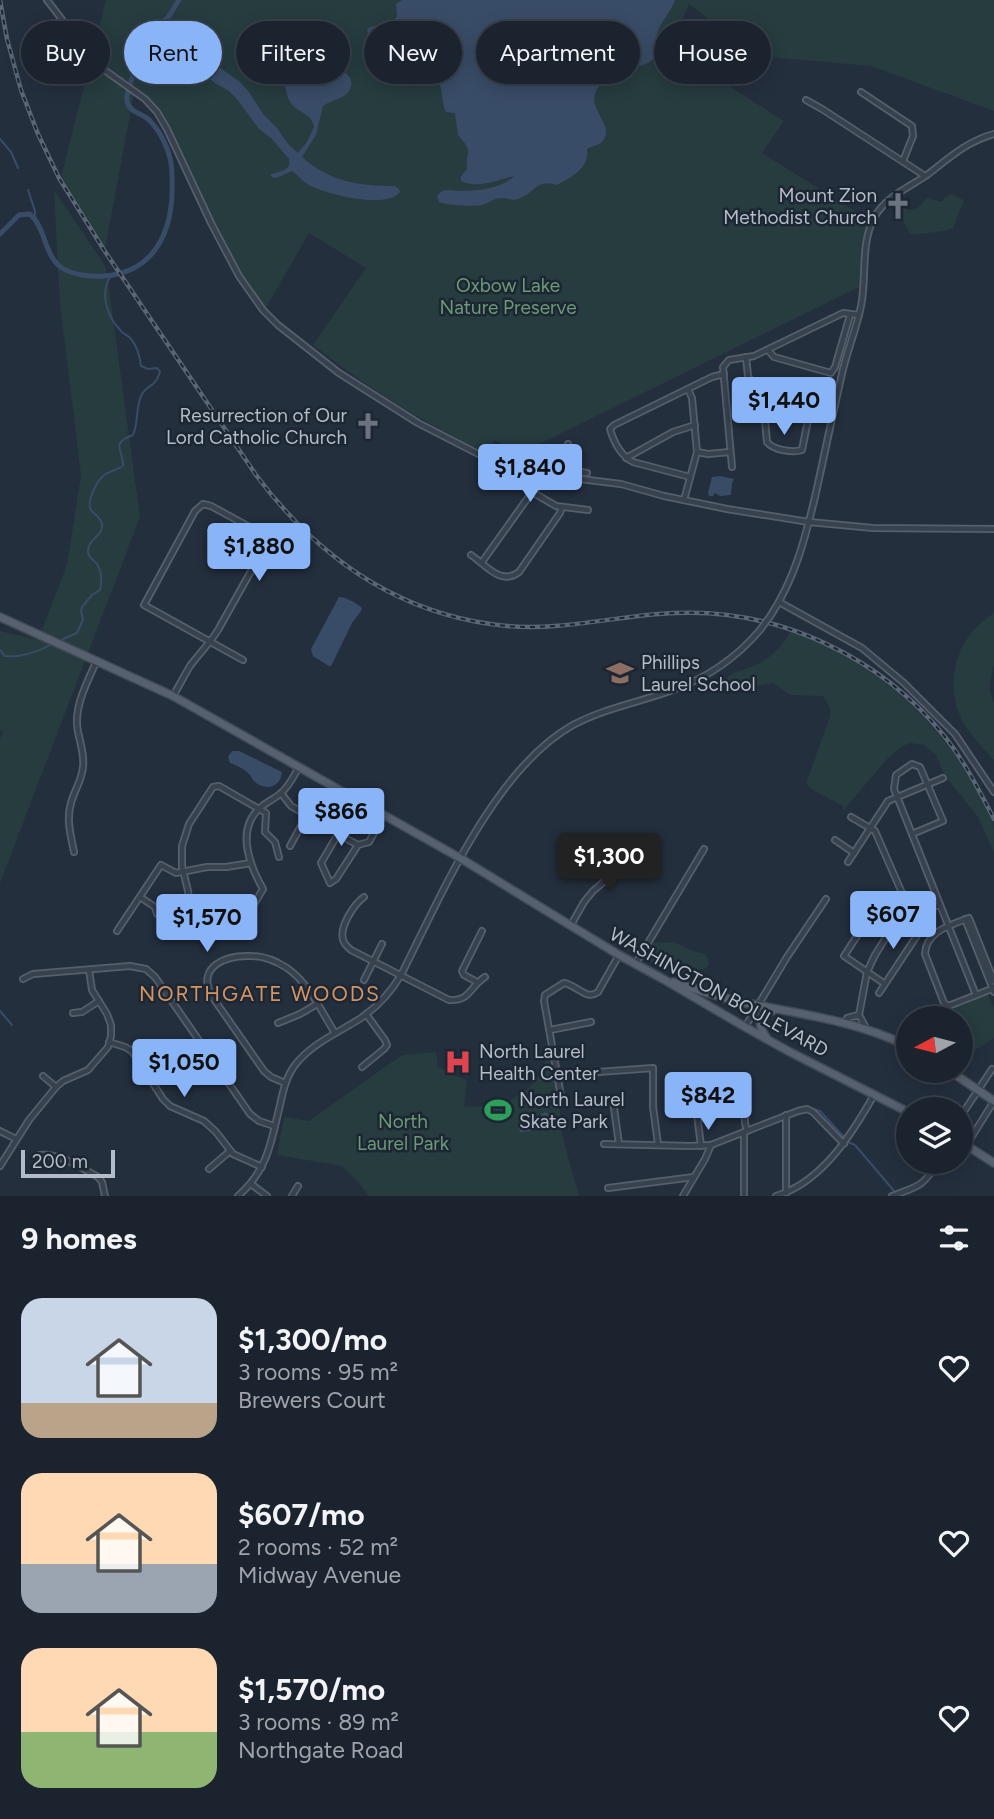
<!DOCTYPE html>
<meta charset="utf-8">
<style>
:root{--surface:#1b232e;--page:#242b36;--text:#f1f3f6;--muted:#a0a4aa;--line:#39404a;--accent:#8ab4f8}
body{margin:0;font-family:Figtree,sans-serif;background:var(--page);color:var(--text);height:100vh;display:flex;flex-direction:column;font-size:26px;white-space:nowrap}
*{box-sizing:border-box;margin:0}
p{font-size:23px;color:var(--muted)}
.icon{flex:none;width:38px;height:38px;fill:none;stroke:currentColor;stroke-width:2;stroke-linecap:round;stroke-linejoin:round}
.map{position:relative;height:1196px;overflow:hidden}
.side{display:flex;flex-direction:column;background:var(--surface);flex:1}
.side>*{flex:none}
.top-card{position:absolute;left:21px;top:21px;width:952px;height:63px;display:flex;gap:14px}
.needle{width:46px;rotate:263deg}
.buttons{position:absolute;left:896px;top:1006px;display:grid;gap:14px}
.buttons a{display:grid;place-items:center;width:77px;height:77px;border-radius:50%;background:var(--surface);box-shadow:0 4px 18px #0003,0 0 0 2px var(--line);font-size:35px}
.scale{position:absolute;left:21px;bottom:18px;width:94px;box-sizing:border-box;padding-left:7px;border:4px solid #b4bcc9;border-top:0;font-size:19px;line-height:24px;white-space:nowrap;color:#b4bcc9;-webkit-text-stroke:5px #1d2633;paint-order:stroke}
.price{position:absolute;translate:-50% -60px;padding:0 16px;border-radius:7px;background:var(--accent);color:#111;font-size:23px;line-height:46px;filter:drop-shadow(0 2px 4px #0008)}
.price::after{content:'';position:absolute;left:50%;top:42px;width:21px;height:16px;margin-left:-10px;background:inherit;clip-path:polygon(0 0,100% 0,50% 100%)}
.price.on{background:#222;color:#fff}
ul{padding:0;list-style:none}
li{display:flex;align-items:center;gap:21px;height:175px;padding:0 21px}
li span{display:grid;place-items:center;flex:none;width:196px;height:140px;border-radius:21px;color:#555}
li>.icon{margin-inline-start:auto}
span .icon{width:84px;height:84px;fill:#fffc;stroke-width:1}
li b{font-size:30px}
h2{display:flex;justify-content:space-between;align-items:center;height:84px;padding:0 21px;font-size:30px}
.pill{padding:0 24px;border-radius:32px;background:var(--surface);box-shadow:0 4px 18px #0003,0 0 0 2px var(--line);font-size:24px;line-height:63px}
.pill.on{background:var(--accent);color:#111}
.map>svg:first-child{display:block}
</style>
<div class="map">
<svg width="994" height="1196" viewBox="0 0 994 1196">
<rect width="100%" height="100%" fill="#242f3e"/>
<g fill="#263c3f">
<path d="M106,0H994V111L871,66L757,56L689,4L671,49L784,121L762,153L858,213L870,218L865,234L861,286L519,454L495,440L487,453C425,424 366,387 313,345L366,268L309,233L266,308C237,271 216,229 196,187C179,151 170,111 135,88L105,249L75,203L61,177Z"/>
<polygon points="54,190 106,267 140,517 0,883 0,740 3,731 0,731 0,631 38,640 67,565 81,475 60,304"/>
<polygon points="951,194 964,200 953,228 945,231 911,235 898,212 903,206 908,210 917,209 927,198 942,202 945,197"/>
<path d="M994,613C994,628 994,649 994,664C991,682 987,684 994,703V760C983,748 971,736 963,722C942,683 957,635 994,613Z"/>
<path d="M790,631C865,658 929,709 970,778C978,791 988,806 993,820C994,829 994,843 994,852L978,817L945,776L936,755L924,745L911,743L902,746L888,758L843,811V806L813,790L806,784L830,716V708L823,696L791,695L773,683L725,691L719,688C731,668 742,673 760,663C770,658 787,642 790,631Z"/>
<path d="M656,942C662,943 668,942 674,943C685,945 693,953 703,953L708,958L709,965L704,969L680,974L646,959C645,953 651,944 656,942Z"/>
<polygon points="988,994 994,1009 994,1038 970,1053 961,1044 961,1018 937,1018 933,1013"/>
<path d="M436,1052L438,1067L456,1076L467,1080L464,1106C494,1109 524,1101 540,1073C544,1066 546,1058 549,1053L559,1100L562,1135L579,1196H369L359,1183L342,1166L277,1155L284,1117L309,1121L402,1055Z"/>
</g>
<g fill="#394c67">
<path d="M402,0H675C670,15 657,24 656,41C666,55 647,66 634,67C630,67 626,66 622,66C613,77 600,80 595,94C589,110 616,127 602,142C599,145 592,146 587,149C590,168 572,177 557,185C534,179 536,193 518,199C512,201 509,198 503,198C495,197 489,203 482,205C475,207 446,205 439,202L437,196C439,195 439,193 441,192C446,189 453,191 459,191C476,191 502,189 514,176C497,180 478,189 461,181V176L467,169C465,150 475,154 458,135L455,113L446,112C442,105 443,94 440,85L433,81L427,85L418,80V63C414,64 408,69 403,70C394,70 373,41 368,33L367,29L370,27L394,21L397,16L396,4Z"/>
<path d="M289,58C304,58 361,65 350,89C346,99 331,100 323,106L316,135L302,157C330,182 359,186 395,186L399,189L400,192C385,210 327,194 309,185C302,181 298,175 292,171L276,178L272,177L270,175C278,171 292,172 289,159L271,138L259,129L237,99L229,91L215,83L202,73L201,69L203,66L215,74L214,66L216,65L240,82L249,92L263,114L277,128L288,144L298,153L307,142L314,127C311,112 297,113 290,102C285,94 283,71 282,61Z"/>
<polygon points="720,476 734,479 732,483 731,495 720,496 715,493 713,496 709,496 708,493 712,477"/>
<path d="M339,597C346,597 356,603 362,608L361,611L352,623L331,666H329L313,656L311,649Z"/>
<path d="M232,751H239L282,772C281,788 264,792 253,780C252,778 251,776 250,775C245,769 236,765 230,763L228,757Z"/>
<path d="M545,1112L550,1115L554,1124L553,1127L524,1132H520L517,1125L520,1121C538,1122 532,1122 545,1112Z"/>
</g>
<g fill="none" stroke-linecap="round" stroke-linejoin="round">
<g stroke="#394c67" stroke-width="2">
<polyline points="0,139 11,152 18,168"/>
<polyline points="28,190 35,211 35,218"/>
<path d="M63,639L77,633L83,620L81,610L82,607L92,595L100,590C102,581 102,572 97,564C93,559 88,558 88,551C88,540 100,537 102,528C103,519 95,515 91,510C86,502 97,481 103,476C109,471 117,470 123,466C124,450 109,444 133,435C139,422 135,407 142,394C148,384 155,388 160,372L157,368L148,369L141,366C140,358 137,346 131,339C129,336 125,335 122,332C107,317 99,294 111,275"/>
<path d="M0,650L5,656C19,658 38,652 50,645"/>
<polyline points="0,1011 12,1025"/>
<polyline points="816,1110 820,1111 843,1136"/>
<polyline points="848,1142 855,1145 895,1192"/>
</g>
<path stroke="#394c67" stroke-width="5" d="M0,234L19,215L30,214C46,228 44,256 62,268C73,275 91,277 104,276C150,273 170,238 172,195C172,183 173,170 170,158C167,145 159,130 150,121C143,113 129,113 127,101C126,93 131,82 133,75C135,66 136,57 139,49C145,34 157,28 167,18C172,13 175,5 179,0"/>
<defs>
<g id="minor">
<polyline points="47,0 96,64 145,99 157,112 167,129 211,223 239,276 263,310 278,325 339,373 418,423 490,460 511,467 555,476 621,484 664,496 727,509 809,522 873,528 994,529"/>
<polyline points="861,92 912,126 913,136 903,161"/>
<polyline points="806,100 822,109 925,176"/>
<polyline points="768,350 774,357 831,373 835,367 850,315"/>
<polyline points="746,357 748,376 752,383 835,406"/>
<path d="M765,387L763,399L767,442C773,450 793,453 802,450L812,400"/>
<path d="M568,444C566,465 563,470 587,473"/>
<polyline points="697,452 708,454 730,452"/>
<polyline points="626,458 673,432 695,425"/>
<polyline points="732,467 723,367 729,360 754,356 843,313 859,315"/>
<polyline points="535,472 532,492 538,487 542,473"/>
<path d="M690,477L633,462C620,455 614,443 610,429L614,425L712,377L724,374"/>
<polyline points="684,500 697,452 692,398 688,389"/>
<path d="M471,555C486,565 501,586 519,572L560,513L562,507"/>
<polyline points="482,562 532,492 556,506 588,510"/>
<polyline points="779,602 862,648 904,683 955,734 994,792"/>
<path d="M771,615C795,578 805,539 815,497C824,457 832,417 841,378C846,353 856,331 861,306C867,278 860,245 874,218C885,197 908,188 927,175C948,159 967,141 994,134"/>
<path d="M173,696C179,686 184,676 190,666C199,654 210,643 218,630L264,548L262,537L257,531L211,506L203,504L195,511L144,605C177,623 210,642 243,660"/>
<polyline points="281,793 291,806 307,815 290,846"/>
<polyline points="851,817 875,831 902,893 930,908 940,905"/>
<polyline points="912,834 943,821 920,767 912,764 896,775 894,789 976,995"/>
<polyline points="835,840 854,853"/>
<polyline points="358,845 338,834 321,863 330,883 336,879 358,845 369,842 383,816"/>
<path d="M74,852C71,836 66,820 71,803C74,791 82,780 83,767C85,752 78,739 77,724C76,702 88,681 96,662"/>
<polyline points="848,862 888,801 943,778"/>
<polyline points="140,897 155,907 157,914 191,911"/>
<path d="M364,897C354,904 339,927 343,940C345,946 347,946 351,950L449,1000C471,1001 469,987 485,977"/>
<path d="M216,909L253,906L263,889C249,864 235,829 261,807C267,802 274,799 280,794C289,787 293,777 299,767"/>
<polyline points="965,919 994,992"/>
<polyline points="571,925 584,902 593,891 634,856 642,852"/>
<polyline points="192,926 188,891 182,866 182,846 189,824 213,787 219,786 266,813 265,832 275,842 279,857"/>
<polyline points="117,931 161,865 176,873 207,867 226,867 251,863"/>
<polyline points="636,963 704,849"/>
<polyline points="23,979 33,974 130,966 146,969 155,977 250,1114 259,1121 274,1126"/>
<polyline points="364,980 382,944"/>
<path d="M994,981L969,918C951,925 926,931 925,954L944,1003L947,1005H951L994,988"/>
<polyline points="477,982 464,975 462,971 482,931"/>
<polyline points="879,993 885,984 922,928 922,924 920,921 881,899 844,956 885,984"/>
<polyline points="73,1013 82,1012 99,1001"/>
<polyline points="278,1023 300,1014 317,1004"/>
<polyline points="846,1023 847,1018 859,1015"/>
<polyline points="745,1027 787,957 826,899"/>
<polyline points="866,1028 859,1015 867,972 875,955 903,910"/>
<polyline points="550,1030 591,1022"/>
<polyline points="109,1042 125,1047 132,1051 163,1099 170,1106 204,1121 216,1132 233,1154 262,1167"/>
<polyline points="362,1067 384,1049 387,1045 385,1040 366,1014"/>
<polyline points="557,1075 653,1068 653,1107 658,1144"/>
<polyline points="43,1076 56,1087"/>
<path d="M285,1083L271,1077L264,1071L211,995C197,966 226,955 251,956C263,956 276,961 287,968C309,983 321,1011 335,1033"/>
<polyline points="744,1094 745,1123 747,1131"/>
<path d="M557,1096H561L544,1001L545,995L564,983C577,985 586,1001 598,992L619,955"/>
<polyline points="695,1098 701,1146"/>
<polyline points="613,1101 619,1144"/>
<polyline points="786,1115 786,1193"/>
<polyline points="961,1116 992,1069"/>
<polyline points="0,1131 16,1139"/>
<polyline points="604,1144 691,1146 711,1145 798,1111 807,1109 813,1112 844,1144"/>
<polyline points="966,1146 994,1101"/>
<path d="M39,1155C59,1152 81,1168 98,1177L102,1182L105,1196"/>
<polyline points="0,1166 29,1120 56,1087 63,1081 88,1070 108,1047 111,1036 111,1025 107,1014 92,990 89,970"/>
<polyline points="209,1169 230,1151"/>
<polyline points="251,1184 267,1196"/>
<polyline points="608,1188 694,1177"/>
<path d="M238,1196C268,1170 271,1142 280,1105C283,1091 286,1077 295,1065C312,1043 338,1033 361,1018C377,1007 391,992 401,975C441,896 494,769 573,725C605,708 640,702 673,690C707,678 737,657 760,630"/>
<polyline points="292,1196 298,1186"/>
<polyline points="683,1196 705,1159 711,1145"/>
<polyline points="744,1196 744,1132"/>
<path d="M776,1196C822,1182 852,1134 874,1095"/>
<path d="M892,1196C918,1186 922,1188 938,1162"/>
</g>
<g id="major">
<polyline points="0,617 173,696 460,858 619,955 663,979 745,1027 790,1052 908,1112"/>
<path d="M673,982C698,990 721,998 746,1003C805,1015 853,1020 908,1046"/>
<path d="M766,1037C760,1029 758,1021 765,1013L774,1010"/>
<polyline points="950,1071 994,1101"/>
<polyline points="961,1142 994,1163"/>
</g>
</defs>
<use href="#minor" stroke="#565f6c" stroke-width="8"/>
<use href="#major" stroke="#414a57" stroke-width="10"/>
<use href="#minor" stroke="#38414e" stroke-width="4.5"/>
<use href="#major" stroke="#56606e" stroke-width="7"/>
<defs>
<path id="rail" d="M0,0L7,39L21,90L38,134L59,178L104,250L256,475C319,559 400,616 507,626C564,631 619,615 675,613C778,608 881,657 945,737C965,762 979,790 994,819"/>
</defs>
<use href="#rail" stroke="#5a6575" stroke-width="4.5"/>
<use href="#rail" stroke="#1d2633" stroke-width="2" stroke-dasharray="5" stroke-linecap="butt"/>
<defs>
<polyline id="minor-bridge" points="760,630 771,615"/>
</defs>
<use href="#minor-bridge" stroke="#565f6c" stroke-width="8" stroke-linecap="butt"/>
<use href="#minor-bridge" stroke="#38414e" stroke-width="4.5"/>
</g>
<defs>
<symbol id="church-bare" viewBox="-9 -9 18 18"><path d="M-1.2-6h2.4v3.5h3.3v2.4h-3.3V6h-2.4V-.1h-3.3v-2.4h3.3Z" fill="#6b7280" stroke="#1d2633" stroke-width="2.5" paint-order="stroke"/></symbol>
<symbol id="school-bare" viewBox="-9 -9 18 18"><path d="M0-5L7-2L0 1L-7-2ZM-4 1L0 2.5L4 1V4Q0 6-4 4Z" fill="#8d6e63" stroke="#1d2633" stroke-width="2.5" paint-order="stroke"/></symbol>
<symbol id="hospital-bare" viewBox="-9 -9 18 18"><path d="M-5-5h3v3.5h4V-5h3V5h-3V1.5h-4V5h-3Z" fill="#e0444e" stroke="#1d2633" stroke-width="2.5" paint-order="stroke"/></symbol>
<symbol id="stadium-bare" viewBox="-9 -9 18 18"><path d="M0-5a6.5 5 0 1 0 0 10a6.5 5 0 1 0 0-10ZM-3.5-1.8h7v3.6h-7Z" fill="#2e9e5b" stroke="#1d2633" stroke-width="2.5" paint-order="stroke"/></symbol>
</defs>
<g fill-rule="evenodd">
<use href="#church-bare" x="879" y="187" width="38" height="38"/>
<use href="#church-bare" x="349" y="407" width="38" height="38"/>
<use href="#school-bare" x="601" y="654" width="38" height="38"/>
<use href="#hospital-bare" x="439" y="1043" width="38" height="38"/>
<use href="#stadium-bare" x="479" y="1091" width="38" height="38"/>
</g>
<g text-anchor="middle" dominant-baseline="central" stroke-width="5" stroke-linejoin="round" paint-order="stroke">
<g font-size="19" fill="#b4bcc9" stroke="#1d2633" text-anchor="start">
<text x="877" y="195" text-anchor="end">Mount Zion<tspan x="877" dy="22">Methodist Church</tspan></text>
<text x="347" y="415" text-anchor="end">Resurrection of Our<tspan x="347" dy="22">Lord Catholic Church</tspan></text>
<text x="641" y="662">Phillips<tspan x="641" dy="22">Laurel School</tspan></text>
<text x="479" y="1051">North Laurel<tspan x="479" dy="22">Health Center</tspan></text>
<text x="519" y="1099">North Laurel<tspan x="519" dy="22">Skate Park</tspan></text>
</g>
<g font-size="19" fill="#6b9a76" stroke="#1d2633">
<text x="508" y="285">Oxbow Lake<tspan x="508" dy="22">Nature Preserve</tspan></text>
<text x="403" y="1121">North<tspan x="403" dy="22">Laurel Park</tspan></text>
</g>
<g font-size="19" fill="#b4bcc9" stroke="#1d2633">
<text transform="translate(719 992) rotate(29)">WASHINGTON BOULEVARD</text>
</g>
<g font-size="21" letter-spacing="2" fill="#d59563" stroke="#1d2633">
<text x="260" y="993">NORTHGATE WOODS</text>
</g>
</g>
</svg>
<div class="buttons">
<a><svg class="needle" viewBox="-14 -14 28 28"><path d="M0-13l5 13h-10z" fill="#e53935"/><path d="M0 13l5-13h-10z" fill="#a0a4aa"/></svg></a>
<a><svg class="icon" aria-label="layers" viewBox="0 0 24 24"><path d="M12 4l9 5-9 5-9-5zM3 14l9 5 9-5"/></svg></a>
</div>
<div class="scale">200 m</div>
<b class="price" style="left:784px;top:437px">$1,440</b>
<b class="price" style="left:530px;top:504px">$1,840</b>
<b class="price" style="left:259px;top:583px">$1,880</b>
<b class="price" style="left:341px;top:848px">$866</b>
<b class="price on" style="left:609px;top:893px">$1,300</b>
<b class="price" style="left:893px;top:951px">$607</b>
<b class="price" style="left:207px;top:954px">$1,570</b>
<b class="price" style="left:184px;top:1099px">$1,050</b>
<b class="price" style="left:708px;top:1132px">$842</b>
<div class="top-card">
<a class="pill">Buy</a>
<a class="pill on">Rent</a>
<a class="pill">Filters</a>
<a class="pill">New</a>
<a class="pill">Apartment</a>
<a class="pill">House</a>
</div>
</div>
<section class="side">
<h2>9 homes<svg class="icon" aria-label="filters" viewBox="0 0 24 24"><path d="M4 7h16M4 17h16"/><circle cx="9" cy="7" r="2"/><circle cx="15" cy="17" r="2"/></svg></h2>
<ul>
<li><span style="background:linear-gradient(#c9d6e8 75%,#b9a48a 0)"><svg class="icon" aria-label="home" viewBox="0 0 24 24"><path d="M3 11l9-7 9 7M6 9v11h12V9"/></svg></span><div><b>$1,300/mo</b><p>3 rooms · 95 m²</p><p>Brewers Court</p></div><svg class="icon" aria-label="heart" viewBox="0 0 24 24"><path d="M12 20l-8-8c-3-5 5-10 8-4 3-6 11-1 8 4z"/></svg></li>
<li><span style="background:linear-gradient(#ffd9b3 65%,#9aa5b1 0)"><svg class="icon" aria-label="home" viewBox="0 0 24 24"><path d="M3 11l9-7 9 7M6 9v11h12V9"/></svg></span><div><b>$607/mo</b><p>2 rooms · 52 m²</p><p>Midway Avenue</p></div><svg class="icon" aria-label="heart" viewBox="0 0 24 24"><path d="M12 20l-8-8c-3-5 5-10 8-4 3-6 11-1 8 4z"/></svg></li>
<li><span style="background:linear-gradient(#ffd9b3 60%,#8fb573 0)"><svg class="icon" aria-label="home" viewBox="0 0 24 24"><path d="M3 11l9-7 9 7M6 9v11h12V9"/></svg></span><div><b>$1,570/mo</b><p>3 rooms · 89 m²</p><p>Northgate Road</p></div><svg class="icon" aria-label="heart" viewBox="0 0 24 24"><path d="M12 20l-8-8c-3-5 5-10 8-4 3-6 11-1 8 4z"/></svg></li>
</ul>
</section>
